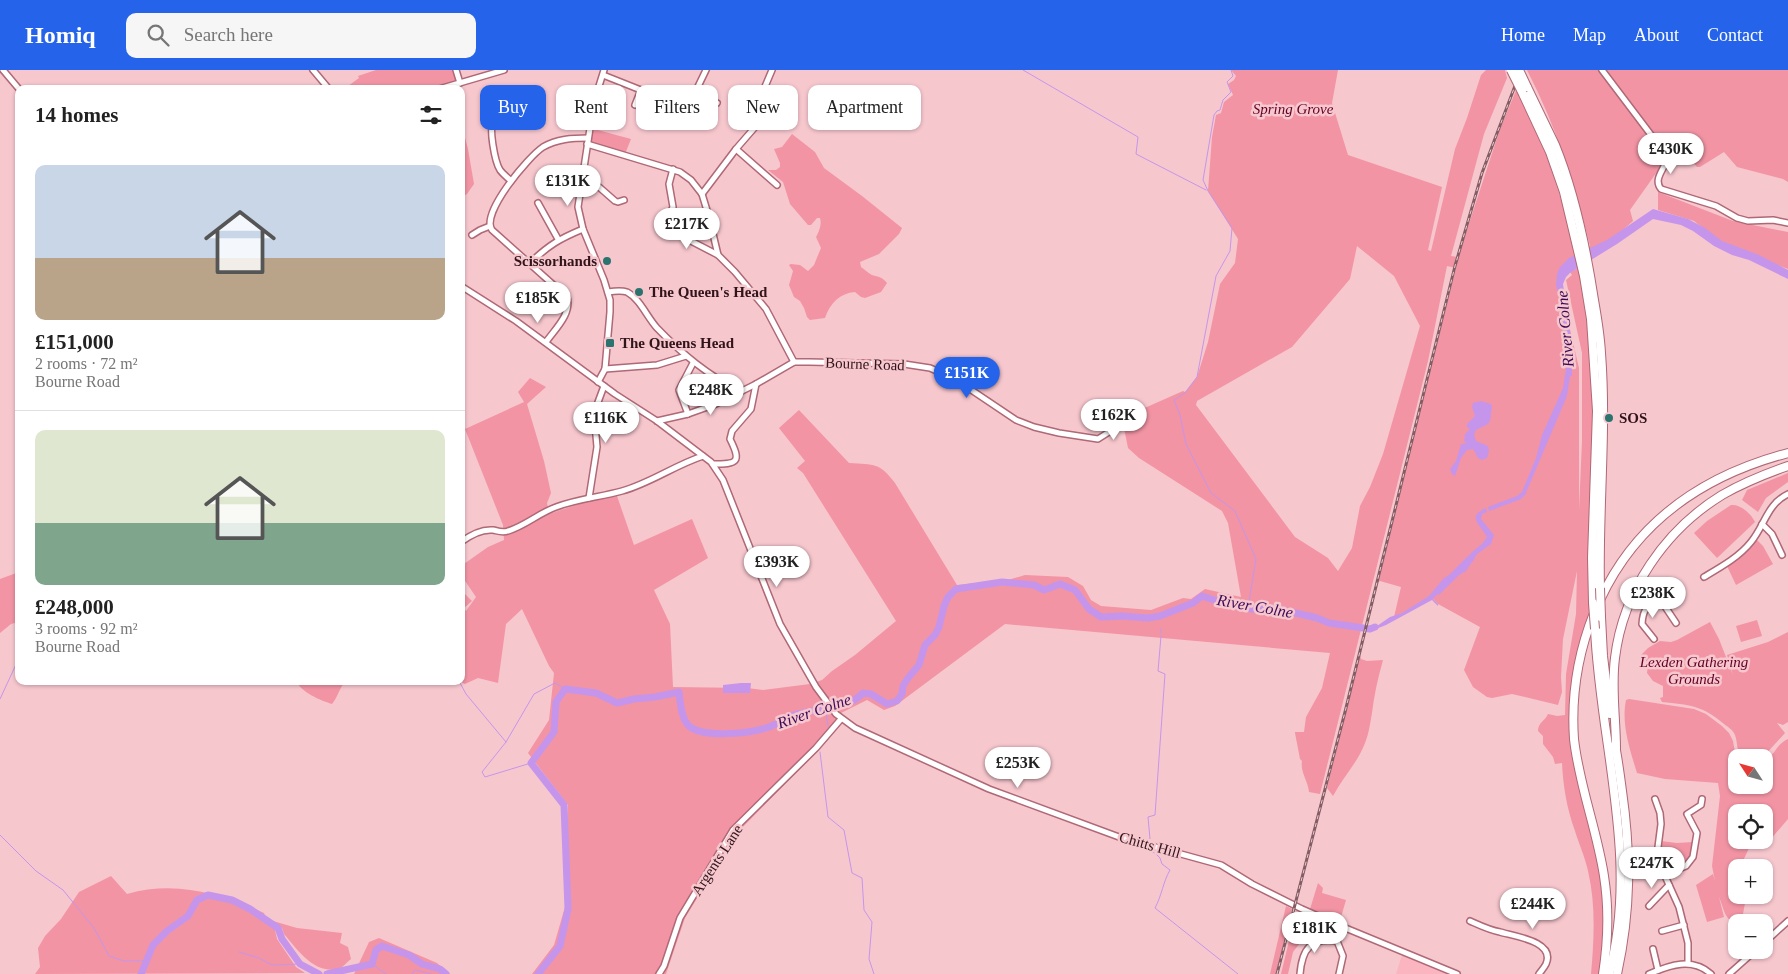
<!DOCTYPE html>
<meta charset="utf-8">
<style>
:root{--surface:#fff;--page:#f6f6f6;--text:#222;--muted:#767676;--line:#e0e0e0;--accent:#2563eb}
body{margin:0;font-family:Georgia,serif;background:var(--page);color:var(--text);height:100vh;display:flex;flex-direction:column;font-size:19px;white-space:nowrap}
*{box-sizing:border-box;margin:0}
p{font-size:16px;color:var(--muted)}
.icon{flex:none;width:28px;height:28px;fill:none;stroke:currentColor;stroke-width:2;stroke-linecap:round;stroke-linejoin:round}
.map{position:relative;flex:1;overflow:hidden}
.drawer{position:absolute;left:15px;top:15px;width:450px;height:600px;display:flex;flex-direction:column;background:var(--surface);border-radius:10px;box-shadow:0 1px 4px #0004}
.drawer>*{flex:none}
.hud{position:absolute;left:480px;top:15px;width:475px;height:45px;display:flex;gap:10px}
.needle{width:32px;rotate:306deg}
.fabs{position:absolute;left:1728px;top:679px;display:grid;gap:10px}
.fabs a{display:grid;place-items:center;width:45px;height:45px;border-radius:10px;background:var(--surface);box-shadow:0 1px 4px #0004;font-size:25px}
.price{position:absolute;translate:-50% -42px;padding:0 11px;border-radius:18px;background:#fff;color:#222;font-size:16px;line-height:32px;filter:drop-shadow(0 1px 2px #0008)}
.price::after{content:'';position:absolute;left:50%;top:30px;width:15px;height:11px;margin-left:-8px;background:inherit;clip-path:polygon(0 0,100% 0,50% 100%)}
.price.on{background:var(--accent);color:#fff}
ul{padding:0;list-style:none}
li{display:grid;align-content:center;gap:10px;height:265px;padding:0 20px}
li+li{border-top:1px solid var(--line)}
li span{display:grid;place-items:center;height:155px;border-radius:10px;color:#555}
li>.icon{margin-inline-start:auto}
span .icon{width:90px;height:90px;fill:#fffc;stroke-width:1}
li b{font-size:21px}
h2{display:flex;justify-content:space-between;align-items:center;height:60px;padding:0 20px;font-size:21px}
.tag{padding:0 18px;border-radius:10px;background:var(--surface);box-shadow:0 1px 4px #0004;font-size:18px;line-height:45px}
.tag.on{background:var(--accent);color:#fff}
header{display:flex;align-items:center;gap:30px;box-sizing:border-box;height:70px;padding:0 25px;background:var(--accent);color:#fff}
header strong{font-size:24px}
nav{display:flex;gap:28px;margin-inline-start:auto;font-size:18px}
.search{width:350px;height:45px;background:var(--page);display:flex;align-items:center;gap:12px;box-sizing:border-box;padding:0 18px;border-radius:10px;color:var(--muted);font-size:19px}
.map>svg:first-child{display:block}
</style>
<header>
<strong>Homiq</strong>
<div class="search"><svg class="icon" aria-label="search" viewBox="0 0 24 24"><circle cx="10" cy="10" r="6"/><path d="M15 15l6 6"/></svg>Search here</div>
<nav><a>Home</a><a>Map</a><a>About</a><a>Contact</a></nav>
</header>
<div class="map">
<svg width="1788" height="904" viewBox="0 0 1788 904">
<rect width="100%" height="100%" fill="#f7c7ce"/>
<polygon fill="#fab5c0" points="1402,885 1449,904 1396,904"/>
<g fill="#f294a4" fill-rule="evenodd">
<polygon points="376,0 455,0 458,12 433,19 344,19 359,8 358,6"/>
<path d="M1231,0H1338L1332,33L1348,85L1442,117L1428,180L1431,181L1455,79L1467,48L1481,5L1486,0H1505L1507,8L1484,64L1451,186L1458,187L1500,59L1517,18L1542,73L1561,129L1574,179L1590,176C1575,115 1556,56 1527,0H1788V112L1783,109L1737,97L1724,82L1700,97H1697L1689,88L1664,92L1630,140L1633,151L1605,176L1557,204L1579,298V440L1582,371V283L1566,210L1572,205L1570,202L1579,198L1591,279L1595,353L1591,551L1572,646L1606,825L1602,904H1591C1594,870 1596,835 1588,801C1585,787 1579,774 1575,761C1567,739 1563,716 1562,693L1555,694L1553,687L1543,674V666L1538,661C1538,652 1546,650 1548,644L1557,646L1565,645L1566,604L1576,544L1577,501L1563,569L1561,607L1562,622L1558,635L1512,624L1492,628L1487,627L1473,617L1464,600L1480,557L1438,534L1433,529L1394,547L1401,517L1380,511L1377,513L1456,198L1447,196L1428,291L1320,724L1309,722C1308,711 1300,702 1302,691L1300,689L1295,663V662H1304L1306,647L1322,618L1330,583L1005,554L895,636L884,640L867,630L841,643L838,656L827,671L736,764L685,848L666,904H532L554,875L565,837L568,735L528,683L549,650L554,603L549,596L522,539L506,554L498,613L478,608L465,614L459,611H461V520L472,531L464,538L466,541L476,527L461,505V496L488,477L504,470L503,455L465,359L524,332L518,322L530,308L546,317L527,334L544,391L551,423L547,433L549,444L594,429L617,426L634,475L692,449L708,488L654,520L670,554L673,617L747,618L763,620L810,614L822,610L832,601L855,585L896,551L803,403L797,398L805,391L779,358L799,340L849,393C875,395 879,392 895,413L957,515L1008,510L1025,505L1068,507L1083,516L1091,530L1101,536L1151,540L1183,528L1191,529L1205,519L1241,527L1228,453L1222,441L1139,388L1128,378L1122,348L1183,321L1185,322L1197,307L1208,272L1220,214L1235,193L1238,169L1208,121L1212,67L1216,45L1221,43L1224,32L1233,25L1228,14L1234,10L1236,6ZM1357,176L1394,206L1420,256L1383,384L1370,417L1360,436L1352,478L1338,501L1328,488L1295,467L1196,335L1197,331L1292,277L1350,209Z"/>
<polygon points="461,53 468,79 474,114 467,124 461,127"/>
<polygon points="594,59 631,69 625,84 589,74"/>
<path d="M792,64L815,82L824,98L862,126L902,158L899,164L879,184L860,192L861,197C864,199 868,203 872,205C879,207 882,207 887,213L881,222L865,228L861,227L855,222C840,223 830,233 825,248L810,250L807,247L804,238L800,231L794,227L789,215L793,201L789,195L791,194L800,195L808,201L814,195L821,178L816,167C819,162 822,154 820,148H817L811,155H808L790,134L783,112L768,100H776L780,97V93L774,79L782,77Z"/>
<polygon points="1658,122 1733,151 1788,162 1788,199 1723,174 1694,151 1658,140"/>
<polygon points="1788,403 1788,412 1766,428 1758,442 1742,430 1747,420"/>
<path d="M1731,435C1741,434 1751,444 1755,452L1717,488L1694,463L1707,451Z"/>
<path d="M1756,469L1763,476L1773,494L1736,515L1727,496C1738,488 1748,481 1756,469Z"/>
<polygon points="19,502 19,552 11,554 0,563 0,509"/>
<polygon points="1757,550 1762,566 1741,572 1736,556"/>
<path d="M1710,552L1719,569L1733,605L1727,585L1768,572L1788,562V652L1783,655L1777,653L1785,663L1763,687H1742C1736,681 1738,673 1735,665C1733,660 1728,657 1724,654C1702,635 1689,635 1662,632L1660,628L1663,627V616L1653,611L1647,603L1648,593L1641,585L1648,578L1660,571L1671,572L1677,570Z"/>
<path d="M1360,585L1361,589L1367,591L1383,590C1378,608 1374,625 1372,643C1370,654 1369,663 1365,673C1358,692 1343,707 1333,726L1327,718Z"/>
<path d="M296,611H346C339,618 338,627 332,634C320,630 302,623 296,611Z"/>
<path d="M1629,629L1694,639L1706,644L1722,656L1729,663L1733,671L1736,688V715H1764V692C1774,687 1776,674 1788,669V749L1770,770L1764,766V742H1736V770H1753L1740,797L1736,798V825H1742L1743,831L1745,833L1743,844L1746,847L1744,852C1724,853 1726,844 1719,827L1724,847L1707,852L1696,815L1713,804L1715,811L1712,796L1720,726L1718,713L1665,709L1637,703C1630,680 1621,654 1626,630Z"/>
<path d="M1661,771L1677,773L1693,772C1690,791 1688,793 1671,800L1663,795Z"/>
<path d="M111,806L127,824C177,810 219,824 264,843L267,852L275,860L277,869L296,897L305,903L35,904L40,897L38,878L45,866L61,849L79,822Z"/>
<polygon points="1318,813 1323,818 1322,823 1346,830 1339,854 1310,839"/>
<polygon points="1286,836 1292,839 1276,904 1270,904"/>
<polygon points="1296,842 1317,851 1293,882 1288,904 1281,904"/>
<path d="M273,851L297,858L342,863L340,873L348,877L351,889C347,892 343,897 339,899C313,904 298,880 284,864L282,858Z"/>
<polygon points="379,868 437,893 450,904 354,904 369,872"/>
</g>
<g fill="#c595eb">
<polygon points="1653,139 1688,149 1705,158 1722,171 1759,185 1788,200 1788,209 1749,190 1732,185 1714,176 1693,161 1681,155 1653,149 1617,174 1570,203 1566,207 1563,214 1572,275 1572,306 1570,306 1567,326 1525,425 1521,429 1489,441 1488,437 1517,426 1522,422 1536,388 1542,365 1563,318 1566,299 1562,240 1556,215 1557,204 1560,197 1569,188 1607,170"/>
<path d="M1481,331L1491,334L1492,336C1489,357 1493,351 1476,360L1474,365L1476,371L1488,376L1489,381L1487,388L1482,390L1478,388L1473,379L1467,380L1461,388L1455,406L1452,404L1450,399L1456,391L1461,374L1467,373L1464,371L1465,364L1470,359L1467,357V354L1475,346L1472,337L1473,333Z"/>
<path d="M1486,438L1487,442L1482,444L1481,449L1494,465L1491,474L1477,484L1466,501L1447,512L1433,529L1438,534V536L1432,530L1386,555L1371,561L1365,562L1366,558L1377,556L1390,547L1402,543L1429,526L1444,508L1463,498L1472,482L1482,474L1487,467C1482,456 1465,447 1486,438Z"/>
<polygon points="741,613 751,613 750,623 723,623 723,615"/>
</g>
<g fill="none" stroke-linecap="round" stroke-linejoin="round">
<g stroke="#c595eb" stroke-width="1">
<polyline points="1023,0 1138,67 1136,84 1206,120"/>
<polyline points="1231,0 1233,6 1227,12 1231,22 1223,30 1220,40 1217,41 1214,45 1203,110 1208,121 1232,158 1230,181 1216,206 1197,307 1185,323 1174,330 1180,345 1186,374 1211,423 1235,441 1256,489 1250,525 1249,539"/>
<polyline points="1161,563 1161,559"/>
<polyline points="459,611 466,624 506,672"/>
<polyline points="0,629 19,588"/>
<polyline points="823,639 826,643 828,656"/>
<polyline points="820,682 828,747 844,760 852,803 862,808 864,840 872,852 869,889 874,904"/>
<polyline points="531,693 485,707 482,702 506,672 534,624 555,613 565,619"/>
<polyline points="0,765 36,801 63,820 94,858 109,886 124,891 147,891"/>
<polyline points="1145,770 1150,769 1148,747 1155,745 1165,604 1158,601 1161,566"/>
<path d="M1141,779L1155,783L1160,788L1162,794L1170,800C1163,812 1162,825 1155,838L1238,904"/>
<polyline points="239,882 259,888 272,895 300,894"/>
<polyline points="372,894 386,904"/>
<polyline points="412,904 415,900 431,904"/>
</g>
<g stroke="#c595eb" stroke-width="7">
<polyline points="1438,521 1471,488"/>
<polyline points="141,904 153,875 167,861 188,846 197,830 208,825 232,830 250,839 278,858 282,869 300,894 319,904"/>
<polyline points="327,904 372,894 376,880 382,876 409,885 422,894 440,899 446,904"/>
<path d="M538,904L560,876L568,839L564,735L531,693L554,662L556,632L565,619L596,623L617,633L634,629L655,627L679,622C680,631 681,647 688,655C701,669 749,663 766,658C777,655 787,647 798,644C819,638 847,640 863,623L871,624L887,634L897,631L902,624L903,616L908,608L919,595L925,575L935,565L939,557L944,536L948,527L956,519L1002,512L1034,515L1044,520L1060,514L1075,520L1089,539L1101,547L1122,546L1148,548L1160,546L1193,533L1202,526L1226,534L1258,540L1274,538L1317,548L1329,553L1370,559L1375,557"/>
</g>
<defs>
<g id="minor">
<polyline points="3,0 19,19"/>
<polyline points="313,0 329,19"/>
<polyline points="456,0 460,13"/>
<path d="M1602,0L1667,86C1667,98 1652,108 1661,119L1716,136L1737,148L1748,151L1773,150L1788,153"/>
<polyline points="603,5 676,34 683,35 693,27 706,0"/>
<polyline points="439,19 504,0"/>
<polyline points="764,19 772,0"/>
<polyline points="696,24 717,33"/>
<polyline points="635,35 641,20"/>
<polyline points="653,48 651,40 656,26"/>
<polyline points="587,74 680,102 691,110 702,124 709,147 718,185 735,202 766,239 794,292"/>
<polyline points="736,79 777,115"/>
<polyline points="673,99 669,114 673,137 664,157 718,185"/>
<path d="M511,111C508,108 503,104 500,100C495,92 488,57 494,50C500,43 523,40 532,38"/>
<polyline points="581,112 599,117 615,131 618,132 624,130"/>
<polyline points="702,124 736,79 756,56 759,49"/>
<polyline points="538,133 558,169"/>
<polyline points="472,165 480,160 490,156"/>
<path d="M530,193C549,175 559,169 583,159"/>
<polyline points="461,216 516,251 615,324 657,351 711,392 723,410 780,554 816,617 836,644 855,658 989,719 1119,767 1221,795 1252,814 1302,839 1343,857 1457,904"/>
<path d="M608,222C614,221 621,220 627,222C640,229 647,247 657,258C683,285 707,304 740,322"/>
<path d="M546,272C555,259 572,244 567,227L492,160C480,144 528,87 543,77C557,69 572,68 588,68"/>
<polyline points="605,299 657,295 686,286"/>
<polyline points="598,312 605,299 610,242 610,230 604,210 583,159 578,137 594,32 604,0"/>
<polyline points="688,344 679,320 693,293"/>
<polyline points="657,351 688,344 716,334 756,314 794,292 809,292 904,294 930,298 955,309 1016,350 1034,357 1059,363 1098,369 1120,355"/>
<path d="M713,394C737,394 742,393 730,369L732,361L751,339L756,314"/>
<polyline points="589,428 597,377 594,343 604,316"/>
<polyline points="1762,454 1772,464 1782,485"/>
<path d="M461,472C469,466 482,459 493,460C498,461 502,463 508,461C525,456 539,443 556,437C577,429 600,427 622,421C651,413 675,395 703,386"/>
<path d="M1704,507C1721,497 1739,487 1751,472C1765,455 1767,434 1788,424"/>
<path d="M1654,569L1642,554C1643,538 1647,537 1660,529L1676,553"/>
<polyline points="1655,729 1660,743 1661,754 1658,777 1660,795 1679,837 1688,873 1688,893"/>
<polyline points="1664,805 1686,796 1693,787 1697,763 1687,744 1701,735 1702,729"/>
<polyline points="1649,836 1669,815"/>
<path d="M1470,851C1479,855 1489,860 1500,862C1513,866 1556,871 1546,894C1544,898 1541,901 1539,904"/>
<polyline points="1662,861 1684,855"/>
<polyline points="1764,873 1788,851"/>
<polyline points="1653,879 1658,900"/>
<polyline points="659,904 664,896 680,848 733,760 816,678 841,649"/>
<path d="M1300,904C1302,879 1311,867 1337,871"/>
<polyline points="1339,904 1343,886 1337,871 1343,857"/>
<path d="M1649,904C1670,895 1692,887 1711,904"/>
<polyline points="1729,904 1756,880"/>
</g>
<g id="highway">
<path d="M1527,17C1536,36 1546,56 1555,75C1575,124 1586,178 1594,230C1597,247 1600,265 1601,283C1607,361 1598,440 1600,518"/>
<polyline points="1523,24 1550,82 1564,122 1584,206 1591,249 1597,341 1592,488 1593,533"/>
<path d="M1600,530C1637,450 1705,405 1788,383"/>
<path d="M1594,543C1578,583 1571,625 1574,669C1579,715 1597,760 1604,806C1609,838 1608,872 1603,904"/>
<polyline points="1601,547 1603,586 1610,644"/>
<path d="M1595,559C1600,674 1640,790 1609,904"/>
<path d="M1615,675C1618,690 1620,706 1622,721C1631,784 1631,841 1617,904"/>
<path d="M1616,679C1616,648 1611,618 1615,588C1623,521 1665,460 1722,425C1743,413 1765,404 1788,396"/>
</g>
</defs>
<use href="#minor" stroke="#af6875" stroke-width="8"/>
<use href="#highway" stroke="#af6875" stroke-width="10"/>
<use href="#minor" stroke="#fff" stroke-width="5"/>
<use href="#highway" stroke="#fff" stroke-width="8"/>
<defs>
<polyline id="rail" points="1277,904 1345,642 1455,196 1482,103 1521,0"/>
</defs>
<use href="#rail" stroke="#825e64" stroke-width="3"/>
<use href="#rail" stroke="#f7c7ce" stroke-width="1" stroke-dasharray="4" stroke-linecap="butt"/>
<defs>
<g id="highway-bridge">
<polyline points="1511,0 1523,24"/>
<polyline points="1519,0 1527,17"/>
<polyline points="1600,518 1601,547"/>
<polyline points="1593,533 1595,559"/>
</g>
</defs>
<use href="#highway-bridge" stroke="#af6875" stroke-width="10" stroke-linecap="butt"/>
<use href="#highway-bridge" stroke="#fff" stroke-width="8"/>
</g>
<g fill="#2a736e" stroke="#f7c7ce" stroke-width="2">
<circle cx="607" cy="191" r="5"/>
<circle cx="639" cy="222" r="5"/>
<rect x="605" y="268" width="10" height="10" rx="2.5"/>
<circle cx="1609" cy="348" r="5"/>
</g>
<g text-anchor="middle" dominant-baseline="central" stroke-width="5" stroke-linejoin="round" paint-order="stroke">
<g font-size="15" font-style="italic" fill="#630025" stroke="#f7c7ce">
<text x="1293" y="39">Spring Grove</text>
<text x="1694" y="592">Lexden Gathering<tspan x="1694" dy="17">Grounds</tspan></text>
</g>
<g font-size="15" font-weight="bold" fill="#301419" stroke="#f7c7ce" text-anchor="start">
<text x="597" y="191" text-anchor="end">Scissorhands</text>
<text x="649" y="222">The Queen's Head</text>
<text x="620" y="273">The Queens Head</text>
<text x="1619" y="348">SOS</text>
</g>
<g font-size="15" fill="#301419" stroke="#f7c7ce">
<text transform="translate(865 294) rotate(2)">Bourne Road</text>
<text transform="translate(1150 775) rotate(16)">Chitts Hill</text>
<text transform="translate(717 790) rotate(-57)">Argents Lane</text>
</g>
<g font-size="16" font-style="italic" fill="#3c0a58" stroke="#f7c7ce">
<text transform="translate(1565 259) rotate(-95)">River Colne</text>
<text transform="translate(1255 536) rotate(10)">River Colne</text>
<text transform="translate(814 641) rotate(-19)">River Colne</text>
</g>
</g>
</svg>
<div class="fabs">
<a><svg class="needle" viewBox="-14 -14 28 28"><path d="M0-13l5 13h-10z" fill="#e53935"/><path d="M0 13l5-13h-10z" fill="#767676"/></svg></a>
<a><svg class="icon" aria-label="locate" viewBox="0 0 24 24"><circle cx="12" cy="12" r="6"/><path d="M12 2v4M12 18v4M2 12h4M18 12h4"/></svg></a>
<a>+</a>
<a>−</a>
</div>
<b class="price" style="left:1671px;top:105px">£430K</b>
<b class="price" style="left:568px;top:137px">£131K</b>
<b class="price" style="left:687px;top:180px">£217K</b>
<b class="price" style="left:538px;top:254px">£185K</b>
<b class="price on" style="left:967px;top:329px">£151K</b>
<b class="price" style="left:711px;top:346px">£248K</b>
<b class="price" style="left:1114px;top:371px">£162K</b>
<b class="price" style="left:606px;top:374px">£116K</b>
<b class="price" style="left:777px;top:518px">£393K</b>
<b class="price" style="left:1653px;top:549px">£238K</b>
<b class="price" style="left:1018px;top:719px">£253K</b>
<b class="price" style="left:1652px;top:819px">£247K</b>
<b class="price" style="left:1533px;top:860px">£244K</b>
<b class="price" style="left:1315px;top:884px">£181K</b>
<div class="hud">
<a class="tag on">Buy</a>
<a class="tag">Rent</a>
<a class="tag">Filters</a>
<a class="tag">New</a>
<a class="tag">Apartment</a>
</div>
<section class="drawer">
<h2>14 homes<svg class="icon" aria-label="filters" viewBox="0 0 24 24"><path d="M4 7h16M4 17h16"/><circle cx="9" cy="7" r="2"/><circle cx="15" cy="17" r="2"/></svg></h2>
<ul>
<li><span style="background:linear-gradient(#c9d6e8 60%,#b9a48a 0)"><svg class="icon" aria-label="home" viewBox="0 0 24 24"><path d="M3 11l9-7 9 7M6 9v11h12V9"/></svg></span><div><b>£151,000</b><p>2 rooms · 72 m²</p><p>Bourne Road</p></div></li>
<li><span style="background:linear-gradient(#dfe7d0 60%,#7fa58c 0)"><svg class="icon" aria-label="home" viewBox="0 0 24 24"><path d="M3 11l9-7 9 7M6 9v11h12V9"/></svg></span><div><b>£248,000</b><p>3 rooms · 92 m²</p><p>Bourne Road</p></div></li>
</ul>
</section>
</div>
